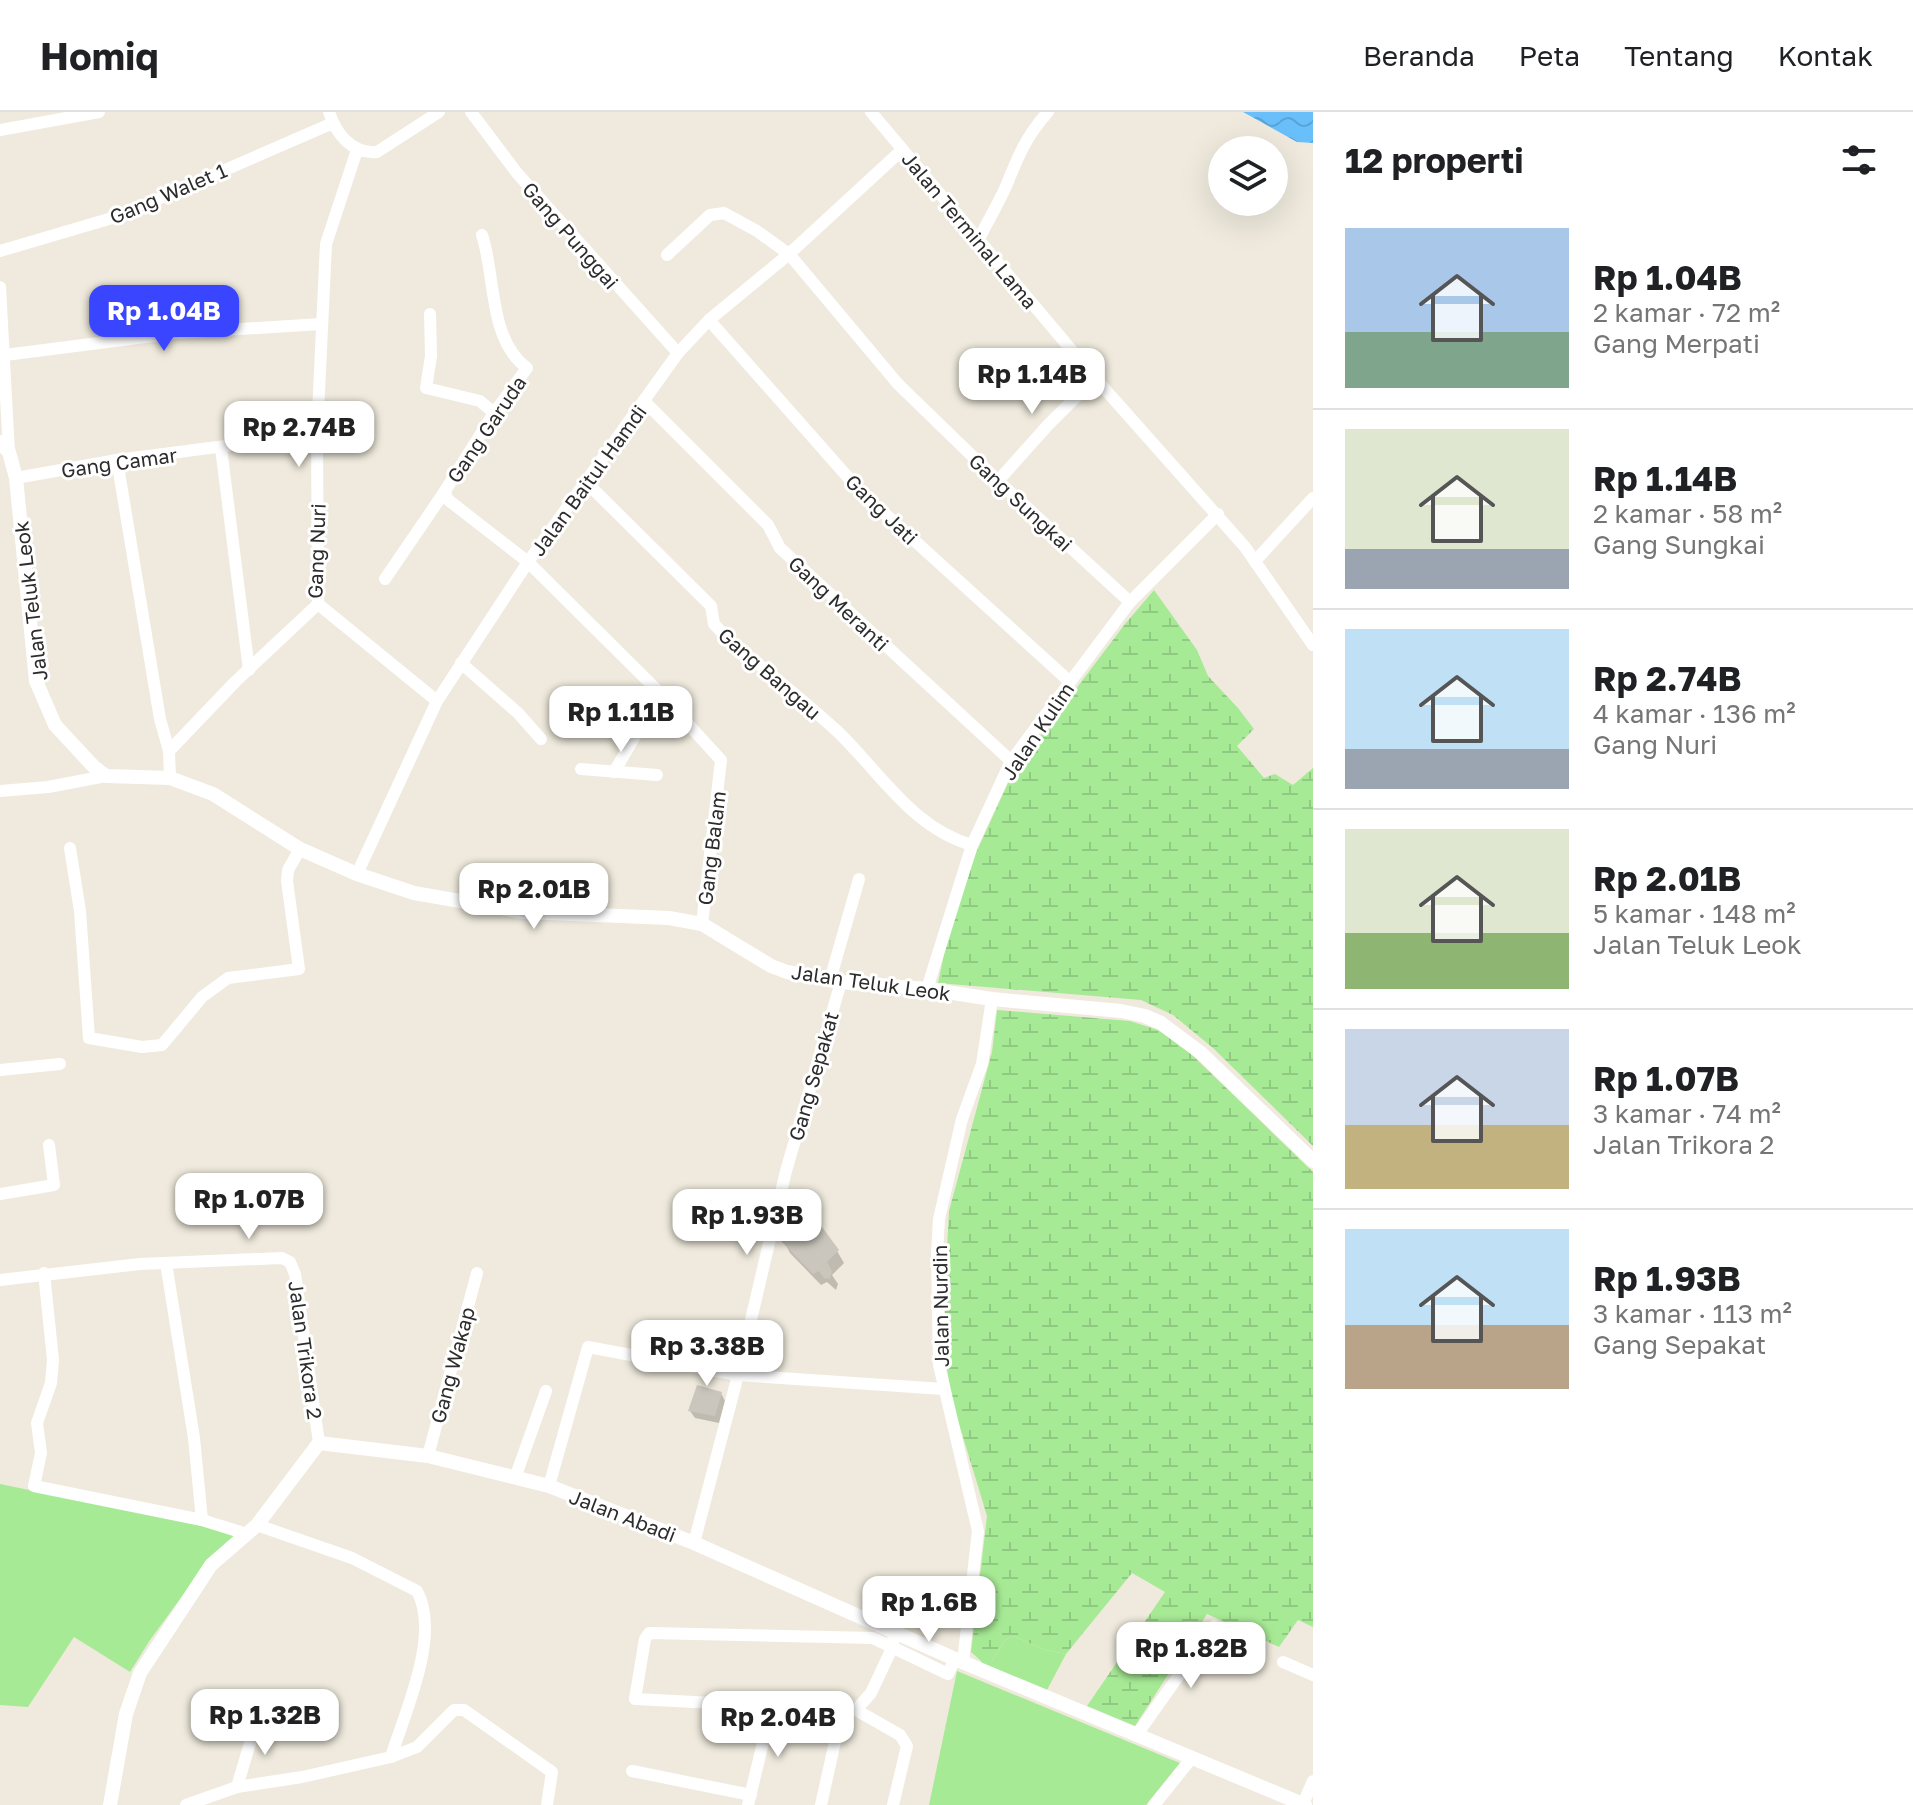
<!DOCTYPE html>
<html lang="id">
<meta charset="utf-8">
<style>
:root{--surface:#fff;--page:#f2f2f2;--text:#202124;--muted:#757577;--line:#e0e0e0;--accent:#3a45ff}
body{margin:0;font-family:"Golos Text",sans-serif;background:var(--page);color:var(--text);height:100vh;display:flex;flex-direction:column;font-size:30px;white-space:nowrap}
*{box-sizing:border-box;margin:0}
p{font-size:26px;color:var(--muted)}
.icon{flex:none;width:44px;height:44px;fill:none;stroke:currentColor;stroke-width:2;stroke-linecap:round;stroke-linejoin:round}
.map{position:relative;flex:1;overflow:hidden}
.drawer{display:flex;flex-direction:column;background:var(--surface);width:600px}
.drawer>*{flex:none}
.tools{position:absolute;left:1208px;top:24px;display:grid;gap:16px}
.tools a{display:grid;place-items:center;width:80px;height:80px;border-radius:50%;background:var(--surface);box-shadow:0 8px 32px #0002;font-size:40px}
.price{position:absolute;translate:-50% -68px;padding:0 18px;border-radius:16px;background:#fff;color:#222;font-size:26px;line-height:52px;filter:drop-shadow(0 2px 4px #0008)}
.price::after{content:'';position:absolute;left:50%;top:48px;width:24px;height:18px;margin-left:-12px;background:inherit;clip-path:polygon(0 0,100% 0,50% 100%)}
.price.current{background:var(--accent);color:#fff}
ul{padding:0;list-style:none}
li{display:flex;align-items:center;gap:24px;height:200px;padding:0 32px}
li+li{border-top:2px solid var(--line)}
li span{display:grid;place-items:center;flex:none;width:224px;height:160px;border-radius:0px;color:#555}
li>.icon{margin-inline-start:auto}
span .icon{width:96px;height:96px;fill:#fffc;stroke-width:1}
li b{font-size:34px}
h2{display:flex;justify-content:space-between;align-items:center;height:96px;padding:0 32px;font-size:34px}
header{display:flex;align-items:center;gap:48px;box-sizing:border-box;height:112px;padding:0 40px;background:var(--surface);border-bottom:2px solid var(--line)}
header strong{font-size:38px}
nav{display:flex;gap:44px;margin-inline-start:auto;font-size:28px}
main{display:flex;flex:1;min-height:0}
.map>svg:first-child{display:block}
</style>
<header>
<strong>Homiq</strong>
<nav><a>Beranda</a><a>Peta</a><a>Tentang</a><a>Kontak</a></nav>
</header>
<main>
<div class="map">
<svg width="1313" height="1693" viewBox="0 0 1313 1693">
<defs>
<pattern id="wetland-marsh" width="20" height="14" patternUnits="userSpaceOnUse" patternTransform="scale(2)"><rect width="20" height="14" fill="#a7ea95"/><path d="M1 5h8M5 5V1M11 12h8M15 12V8" fill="none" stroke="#90c981"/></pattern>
<pattern id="water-waves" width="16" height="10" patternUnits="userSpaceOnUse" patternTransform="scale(2)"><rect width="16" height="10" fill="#68bffa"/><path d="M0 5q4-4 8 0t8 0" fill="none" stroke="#5aa4d6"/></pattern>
</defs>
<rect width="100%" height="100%" fill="#efeadd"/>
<g fill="#a7ea95">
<polygon points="0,1372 209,1415 237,1424 205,1453 150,1528 130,1560 74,1525 28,1595 0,1593"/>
<polygon points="1013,1524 1045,1538 1066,1542 1047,1578 983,1553 981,1549 992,1549 1005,1528"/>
<polygon points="957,1559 1180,1651 1146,1693 929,1693"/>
</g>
<g fill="url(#wetland-marsh)">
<polygon points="1154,478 1197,538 1208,564 1238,596 1254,617 1237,634 1264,666 1275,662 1293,673 1313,656 1313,1034 1213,936 1173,903 1141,888 938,871 947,828 976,741 1013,660 1125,512"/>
<polygon points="997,898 1130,909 1158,918 1190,941 1313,1060 1313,1515 1298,1508 1279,1535 1207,1502 1135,1614 1087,1594 1165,1480 1132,1461 1066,1542 1045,1538 1013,1524 1005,1528 992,1549 981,1549 971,1540 987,1404 953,1292 945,1246 945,1175 949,1099 992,940"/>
</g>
<polygon fill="url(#water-waves)" points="1243,0 1313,0 1313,31 1297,30"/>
<g fill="#0003">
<polygon points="784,1129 837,1139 844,1151 832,1163 838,1172 836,1178 827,1170 821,1173 790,1141"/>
<polygon points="721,1281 725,1289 719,1311 695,1306 690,1299"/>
</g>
<g fill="#cac6bd">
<polygon points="811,1100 839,1138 827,1150 832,1159 830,1167 824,1166 819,1159 813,1162 781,1129"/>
<polygon points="697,1273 722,1280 715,1304 688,1299"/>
</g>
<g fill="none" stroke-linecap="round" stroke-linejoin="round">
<g stroke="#fff" stroke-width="12">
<path d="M329,0C336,22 352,42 377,40L439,0"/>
<polyline points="471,0 517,61 678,241"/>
<polyline points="871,0 1095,266 1245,435 1313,533"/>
<polyline points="0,18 99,0"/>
<path d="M482,123C496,165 488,227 527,256L494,301L445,379L447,387L528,450L655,576L721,648L702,812"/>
<path d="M978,129C987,110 999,91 1007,72C1018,44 1027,23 1048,0"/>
<polyline points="0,139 119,104 333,11"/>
<polyline points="667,143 710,103 724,101 757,119 789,142 898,272 998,369 1130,490"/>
<polyline points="0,175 9,340"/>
<polyline points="430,202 431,244 426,276 480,289 494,301"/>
<polyline points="709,208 861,380 1070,570"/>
<polyline points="5,243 177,221 321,212"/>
<polyline points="644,289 768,413 780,436 1011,649"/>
<polyline points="221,336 249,558"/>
<polyline points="117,348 160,607 169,639 170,666"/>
<polyline points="16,366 117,348 317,322"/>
<polyline points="998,369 1048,313 1095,266"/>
<path d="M586,370L711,494L714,512L729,528C765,558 802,587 837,619C880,660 912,716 972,733"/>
<polyline points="1255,449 1313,386"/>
<polyline points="385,467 445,379"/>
<polyline points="318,492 437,589"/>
<polyline points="461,551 518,601 541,627"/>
<polyline points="169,639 236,569 318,492 317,322 326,132 357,38"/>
<polyline points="581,657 657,663"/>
<polyline points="614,660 660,582"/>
<polyline points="0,679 48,675 106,664"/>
<polyline points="70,736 80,799 89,926 142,935 162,933 202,885 228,866 299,857 287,769 288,758 300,737"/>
<polyline points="357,762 437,589 528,450 678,241 709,208 789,142 902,38"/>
<polyline points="830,868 859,767"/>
<polyline points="927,877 972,733 1011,649 1130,490 1218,402"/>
<polyline points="0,958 60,952"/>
<polyline points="0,1082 54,1073 49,1033"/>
<polyline points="166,1151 194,1326 202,1408"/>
<polyline points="44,1161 53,1248 51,1271 37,1311 41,1341 34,1374 202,1408 247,1422"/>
<polyline points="0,1168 140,1152 282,1146 290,1150 295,1162 319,1331"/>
<polyline points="428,1344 477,1161"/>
<polyline points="515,1366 546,1279"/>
<polyline points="549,1374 588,1235 738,1263 943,1277"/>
<path d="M257,1413L352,1446L417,1479C441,1523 405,1600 391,1645"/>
<polyline points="694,1431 738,1263 786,1059 841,870"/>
<polyline points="963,1550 978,1419 939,1253 937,1141 939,1107 962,1007 982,952 992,887"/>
<polyline points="1283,1550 1313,1563"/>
<polyline points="856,1598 871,1581 893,1534 893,1527"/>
<polyline points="1138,1621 1214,1514"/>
<polyline points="632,1659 751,1683"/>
<polyline points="237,1675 258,1604 263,1601 281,1600"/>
<polyline points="1303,1692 1313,1669"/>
<polyline points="186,1693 237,1675 302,1665 391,1645 417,1635 454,1598 464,1598 552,1660 547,1693"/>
<polyline points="748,1693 772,1593"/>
<polyline points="821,1693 842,1598"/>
<polyline points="893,1693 907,1634 900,1623 856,1598 635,1587 645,1527 649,1521 873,1526 948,1562 955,1547"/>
<polyline points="1154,1693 1191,1647"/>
</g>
<g stroke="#fff" stroke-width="14">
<polyline points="0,330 9,340 16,366 36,569 55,613 94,655 106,664 170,666 213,682 300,737 357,762 414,781 523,800 669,806 702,812 771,854 787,860 841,870 927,877 992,887 1121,899 1145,904 1161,911 1201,941 1313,1049"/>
<polyline points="110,1693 126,1602 140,1561 211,1453 257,1413 319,1331 428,1344 549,1374 694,1431 955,1547 1305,1693"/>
</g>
</g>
<g text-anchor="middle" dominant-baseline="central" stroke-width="6" stroke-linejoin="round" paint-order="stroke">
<g font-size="20" fill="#2c2c2c" stroke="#fff">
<text transform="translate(168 81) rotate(-23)">Gang Walet 1</text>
<text transform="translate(970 118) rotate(50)">Jalan Terminal Lama</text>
<text transform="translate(571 123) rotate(49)">Gang Punggai</text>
<text transform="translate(486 317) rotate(-56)">Gang Garuda</text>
<text transform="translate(119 350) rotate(-8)">Gang Camar</text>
<text transform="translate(588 368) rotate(-54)">Jalan Baitul Hamdi</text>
<text transform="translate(1021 390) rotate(43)">Gang Sungkai</text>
<text transform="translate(882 397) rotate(44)">Gang Jati</text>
<text transform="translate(316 439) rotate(-88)">Gang Nuri</text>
<text transform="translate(30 489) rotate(-97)">Jalan Teluk Leok</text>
<text transform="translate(839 491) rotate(43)">Gang Meranti</text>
<text transform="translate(770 561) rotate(41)">Gang Bangau</text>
<text transform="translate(1037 619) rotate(-56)">Jalan Kulim</text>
<text transform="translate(711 736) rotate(-83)">Gang Balam</text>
<text transform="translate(871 870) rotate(8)">Jalan Teluk Leok</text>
<text transform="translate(813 964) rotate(-74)">Gang Sepakat</text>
<text transform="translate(940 1194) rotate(-91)">Jalan Nurdin</text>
<text transform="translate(306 1238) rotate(82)">Jalan Trikora 2</text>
<text transform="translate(452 1253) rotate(-75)">Gang Wakap</text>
<text transform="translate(623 1403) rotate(21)">Jalan Abadi</text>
</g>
</g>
</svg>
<div class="tools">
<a><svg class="icon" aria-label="layers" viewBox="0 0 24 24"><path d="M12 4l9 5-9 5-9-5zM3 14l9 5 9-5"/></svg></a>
</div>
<b class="price current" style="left:164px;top:241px">Rp 1.04B</b>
<b class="price" style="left:1032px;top:304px">Rp 1.14B</b>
<b class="price" style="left:299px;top:357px">Rp 2.74B</b>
<b class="price" style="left:621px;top:642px">Rp 1.11B</b>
<b class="price" style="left:534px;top:819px">Rp 2.01B</b>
<b class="price" style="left:249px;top:1129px">Rp 1.07B</b>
<b class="price" style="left:747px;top:1145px">Rp 1.93B</b>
<b class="price" style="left:707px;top:1276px">Rp 3.38B</b>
<b class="price" style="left:929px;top:1532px">Rp 1.6B</b>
<b class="price" style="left:1191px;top:1578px">Rp 1.82B</b>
<b class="price" style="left:265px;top:1645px">Rp 1.32B</b>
<b class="price" style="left:778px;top:1647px">Rp 2.04B</b>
</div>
<section class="drawer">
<h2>12 properti<svg class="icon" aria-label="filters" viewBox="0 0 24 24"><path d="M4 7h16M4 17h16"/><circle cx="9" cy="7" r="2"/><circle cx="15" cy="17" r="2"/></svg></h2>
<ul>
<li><span style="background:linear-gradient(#a9c7e8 65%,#7fa58c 0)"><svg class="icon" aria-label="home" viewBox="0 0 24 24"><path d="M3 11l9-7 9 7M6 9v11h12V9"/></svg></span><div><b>Rp 1.04B</b><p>2 kamar · 72 m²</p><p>Gang Merpati</p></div></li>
<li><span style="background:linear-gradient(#dfe7d0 75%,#9aa5b1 0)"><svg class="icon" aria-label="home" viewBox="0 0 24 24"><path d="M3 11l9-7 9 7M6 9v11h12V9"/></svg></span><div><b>Rp 1.14B</b><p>2 kamar · 58 m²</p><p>Gang Sungkai</p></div></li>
<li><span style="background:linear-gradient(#bfe0f5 75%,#9aa5b1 0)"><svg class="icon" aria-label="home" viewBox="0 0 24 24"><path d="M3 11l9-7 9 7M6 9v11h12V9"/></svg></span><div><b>Rp 2.74B</b><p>4 kamar · 136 m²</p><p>Gang Nuri</p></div></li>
<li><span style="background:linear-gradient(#dfe7d0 65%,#8fb573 0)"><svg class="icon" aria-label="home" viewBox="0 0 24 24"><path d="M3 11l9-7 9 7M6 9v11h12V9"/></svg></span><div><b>Rp 2.01B</b><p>5 kamar · 148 m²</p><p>Jalan Teluk Leok</p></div></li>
<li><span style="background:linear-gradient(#c9d6e8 60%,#c2b280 0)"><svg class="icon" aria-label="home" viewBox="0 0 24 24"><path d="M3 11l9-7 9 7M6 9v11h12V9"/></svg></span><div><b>Rp 1.07B</b><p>3 kamar · 74 m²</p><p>Jalan Trikora 2</p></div></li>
<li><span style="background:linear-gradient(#bfe0f5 60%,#b9a48a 0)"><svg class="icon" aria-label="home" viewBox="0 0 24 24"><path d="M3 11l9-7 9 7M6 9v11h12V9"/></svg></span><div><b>Rp 1.93B</b><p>3 kamar · 113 m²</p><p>Gang Sepakat</p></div></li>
</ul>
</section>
</main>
